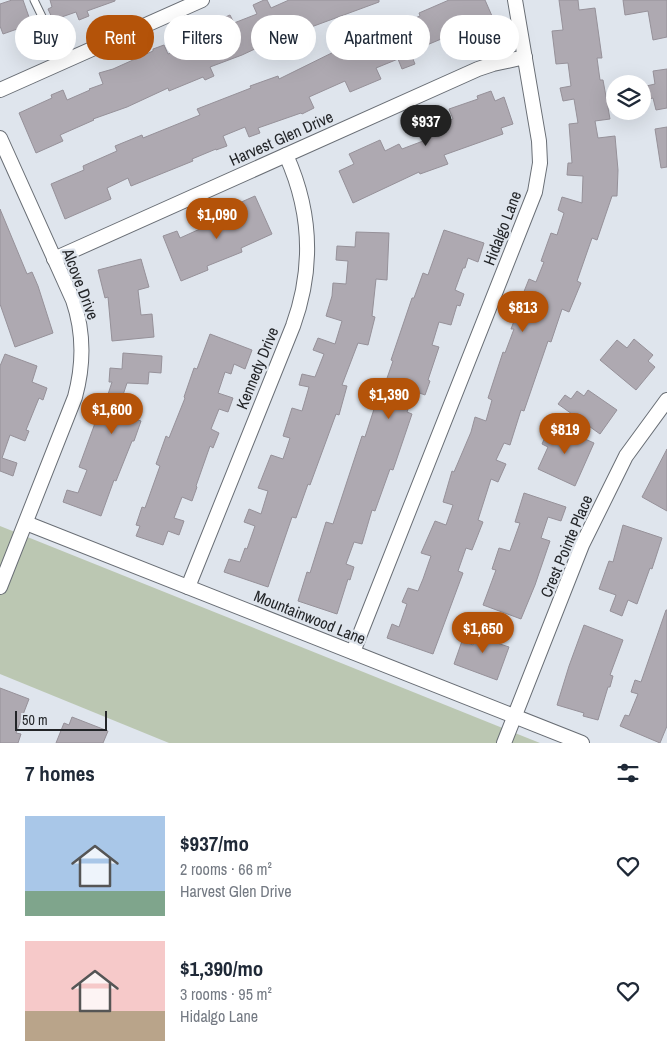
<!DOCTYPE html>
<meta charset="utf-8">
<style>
:root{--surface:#fff;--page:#f6f6f7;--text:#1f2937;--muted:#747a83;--accent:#b45309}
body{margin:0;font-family:"Archivo Narrow",sans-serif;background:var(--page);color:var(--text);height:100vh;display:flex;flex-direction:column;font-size:19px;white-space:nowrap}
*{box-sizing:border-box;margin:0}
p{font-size:16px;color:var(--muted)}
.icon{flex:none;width:28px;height:28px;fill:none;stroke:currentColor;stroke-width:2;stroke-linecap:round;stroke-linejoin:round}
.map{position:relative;height:743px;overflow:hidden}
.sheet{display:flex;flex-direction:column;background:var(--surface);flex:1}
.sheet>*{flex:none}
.hud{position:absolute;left:15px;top:15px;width:638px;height:45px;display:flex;gap:10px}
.controls{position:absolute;left:606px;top:75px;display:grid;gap:10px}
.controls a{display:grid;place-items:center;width:45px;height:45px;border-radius:50%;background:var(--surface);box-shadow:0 5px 20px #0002;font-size:25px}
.scale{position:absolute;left:15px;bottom:12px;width:92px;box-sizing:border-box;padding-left:5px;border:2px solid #232528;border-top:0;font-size:14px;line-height:18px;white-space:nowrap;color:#232528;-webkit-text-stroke:4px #dfe5ed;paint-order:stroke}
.price{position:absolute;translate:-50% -42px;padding:0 11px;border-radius:18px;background:var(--accent);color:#fff;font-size:16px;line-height:32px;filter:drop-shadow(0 1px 2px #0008)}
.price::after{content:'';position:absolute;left:50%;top:30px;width:15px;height:11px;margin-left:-8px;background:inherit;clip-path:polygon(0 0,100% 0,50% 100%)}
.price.on{background:#222;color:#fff}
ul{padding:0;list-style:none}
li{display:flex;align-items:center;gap:15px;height:125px;padding:0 25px}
li span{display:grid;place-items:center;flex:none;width:140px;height:100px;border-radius:0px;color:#555}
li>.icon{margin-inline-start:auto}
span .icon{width:60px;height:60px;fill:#fffc;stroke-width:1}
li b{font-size:21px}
h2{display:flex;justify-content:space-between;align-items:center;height:60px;padding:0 25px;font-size:21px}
.chip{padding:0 18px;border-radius:22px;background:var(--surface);box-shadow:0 5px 20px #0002;font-size:18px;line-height:45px}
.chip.on{background:var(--accent);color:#fff}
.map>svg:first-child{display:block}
</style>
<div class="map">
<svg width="667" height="743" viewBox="0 0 667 743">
<rect width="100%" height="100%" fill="#dfe5ed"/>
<polygon fill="#bbc7b2" points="0,526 540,743 169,743 0,674"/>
<g fill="#aea9b1" stroke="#969199">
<polygon points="12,0 23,0 37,40 25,44 20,28 3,34 0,26 0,4"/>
<polygon points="50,0 115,0 115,1 87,11 89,16 79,20 76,12 53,20 48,9 52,7"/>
<polygon points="264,0 267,0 271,8 289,0 379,0 379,2 303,30 302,27 242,55 210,67 214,76 205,80 203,77 169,91 168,88 127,107 93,119 94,120 60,135 63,141 36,153 19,113 52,98 51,95 63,90 67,100 90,90 89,89 103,84 99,73 113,69 153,51 153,49 164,45 168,54 191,45 204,39 200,28 230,15 234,23 257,14 253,5"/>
<polygon points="449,0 485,0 492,16 476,22 480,31 462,39 462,41 450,47 446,37 410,52 415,64 402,69 398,59 376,68 381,79 350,92 345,81 309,97 314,108 302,114 301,113 258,128 260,133 249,137 245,127 223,136 227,146 216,150 216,149 192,159 193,161 131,186 128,178 107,188 111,199 65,219 51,184 84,170 83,166 117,151 115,146 142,135 143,138 200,115 197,109 251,88 250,86 278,76 279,79 352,43 351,40 378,30 379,33 420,16 419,13"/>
<polygon points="559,0 578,0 579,10 595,8 602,58 597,58 600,80 603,80 610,119 595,121 598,138 615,136 618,170 617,196 612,196 597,240 592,238 577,281 581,283 569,312 562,309 551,342 548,341 524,411 521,410 510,445 504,443 496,460 506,464 498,482 491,479 478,520 483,522 472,550 466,548 458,571 463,573 433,654 387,638 392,624 399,627 407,604 402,602 408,588 418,591 423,579 431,556 421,553 435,521 446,525 453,505 443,502 452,471 454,472 471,432 475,417 486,421 492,400 488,398 503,352 505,353 514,329 511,329 517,313 528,317 534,298 523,294 529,279 536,282 544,262 541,261 551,233 557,235 564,213 558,210 562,197 582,203 583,176 567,175 568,163 572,163 569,124 578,123 574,99 563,101 560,88 571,86 568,63 556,64 552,31 563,30"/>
<polygon points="623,0 667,0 667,37 653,40 648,11 625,15"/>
<polygon points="667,69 667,108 656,110 653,98 644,100 642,87 655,84 653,71"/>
<polygon points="491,91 495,101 504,97 513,124 501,128 503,134 444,155 448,164 420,174 419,172 353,203 339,171 354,164 349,154 380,140 385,151 399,144 402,149 423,141 417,124 430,119 433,126 453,119 449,109 478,99 477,96"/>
<polygon points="667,127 667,167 661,168 655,129"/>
<polygon points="255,196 272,234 241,248 242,252 207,266 208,270 181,281 163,236 177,231 180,238 200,229 197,222 210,217 216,231 237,223 230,207"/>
<polygon points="0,209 27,274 32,272 38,286 53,333 15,347 0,304"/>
<polygon points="444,230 484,243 478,262 468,258 465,268 463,268 455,290 464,294 460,306 457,305 451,325 439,322 432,345 439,347 428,380 430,381 425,395 414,391 407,412 412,414 393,470 390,469 375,511 372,510 362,544 354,542 346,564 354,567 350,580 348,579 337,614 298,601 307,572 310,573 326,522 333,524 362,436 365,437 376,403 378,404 393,361 391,360 412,298 414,298 423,273 428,275"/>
<polygon points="356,232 389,233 387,280 376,279 372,316 375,317 368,345 358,343 342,385 347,386 339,415 336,414 310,485 308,484 296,518 292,517 268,587 224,572 229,559 240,562 245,548 247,549 255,526 244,522 249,509 261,514 268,491 258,488 271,455 283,459 290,438 283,436 292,408 302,411 309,387 299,385 302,374 315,377 324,354 313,350 318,338 335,344 342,321 326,316 332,296 333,283 346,284 348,261 336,260 337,246 355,247"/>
<polygon points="141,259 149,287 138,290 141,315 152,314 154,337 112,341 108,297 105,298 98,270"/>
<polygon points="210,334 252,350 245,369 234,364 231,374 225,372 218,393 233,398 228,412 219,409 211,429 219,433 213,448 210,446 196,486 197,487 192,501 182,497 174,518 184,521 179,535 168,531 163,545 136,536 140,526 136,525 142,507 145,508 160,466 156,464 166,436 169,438 185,398 184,397 194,368 197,369"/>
<polygon points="634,339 653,355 648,361 655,367 636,390 600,360 617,340 627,348"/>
<polygon points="123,353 162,356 161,373 149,372 148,384 127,383 120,404 135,409 132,418 141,421 134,441 132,441 116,481 114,480 101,516 63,502 67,490 78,493 87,470 79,467 98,415 101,416 112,382 109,382 110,368 122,369"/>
<polygon points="5,354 37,366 32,382 47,388 43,400 39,398 26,430 29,431 25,441 10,435 2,458 17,463 13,476 0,471 0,366"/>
<polygon points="588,390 617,410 600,434 558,404 565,395 571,399 577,391 584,396"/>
<polygon points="551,424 594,443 575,486 538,469 548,447 542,444"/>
<polygon points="667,449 667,511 642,497"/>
<polygon points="524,493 566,507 561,521 548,517 541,538 550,541 535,585 521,619 483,605 496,570 492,569 499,548 510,551 520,523 515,522"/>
<polygon points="623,525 662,538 652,569 650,568 637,604 628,600 622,616 610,611 616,595 599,589 609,561 613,562"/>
<polygon points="666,610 667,610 667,726 660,743 620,726 625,715 629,716 638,694 631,692 635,680 641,682"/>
<polygon points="584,625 623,640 610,675 613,676 610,687 608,687 598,720 583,716 584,713 557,705 569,666"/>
<polygon points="480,626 498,632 494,642 509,647 497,680 454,664 462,641 473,645"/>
<polygon points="0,688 29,699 16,733 21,734 18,743 0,743"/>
<polygon points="72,717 108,731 103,743 56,743 64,723 69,725"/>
</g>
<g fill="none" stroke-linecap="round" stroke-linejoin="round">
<defs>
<polyline id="lane" points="34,0 64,62"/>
<g id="street">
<polyline points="0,90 202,0"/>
<path d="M0,138L73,300C84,332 84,364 75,397L0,587"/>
<polyline points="54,259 478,69 493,64 525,57"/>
<polyline points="26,523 582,743"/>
<path d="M188,587L293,326C314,268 311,210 286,155"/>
<polyline points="353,652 535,192 540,163 539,141 515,0"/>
<polyline points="504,743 582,545 626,456 667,400"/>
</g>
</defs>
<use href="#lane" stroke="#696e75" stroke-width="9"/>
<use href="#street" stroke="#696e75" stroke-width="16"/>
<use href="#lane" stroke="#fff" stroke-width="7"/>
<use href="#street" stroke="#fff" stroke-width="14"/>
</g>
<g text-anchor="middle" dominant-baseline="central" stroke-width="4.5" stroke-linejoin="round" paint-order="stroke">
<g font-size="16" fill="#232528" stroke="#dfe5ed">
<text transform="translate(281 138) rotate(-24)">Harvest Glen Drive</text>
<text transform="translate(502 228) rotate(-69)">Hidalgo Lane</text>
<text transform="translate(81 284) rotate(69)">Alcove Drive</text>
<text transform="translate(257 368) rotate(-68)">Kennedy Drive</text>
<text transform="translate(566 546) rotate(-67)">Crest Pointe Place</text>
<text transform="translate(310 617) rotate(22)">Mountainwood Lane</text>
</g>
</g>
</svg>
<div class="controls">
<a><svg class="icon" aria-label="layers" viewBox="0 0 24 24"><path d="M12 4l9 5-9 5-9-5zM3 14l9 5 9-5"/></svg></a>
</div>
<div class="scale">50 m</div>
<b class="price on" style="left:426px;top:147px">$937</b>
<b class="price" style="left:217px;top:240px">$1,090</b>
<b class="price" style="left:523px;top:333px">$813</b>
<b class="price" style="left:389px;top:420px">$1,390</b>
<b class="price" style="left:112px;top:435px">$1,600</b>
<b class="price" style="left:565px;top:455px">$819</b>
<b class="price" style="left:483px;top:654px">$1,650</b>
<div class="hud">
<a class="chip">Buy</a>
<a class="chip on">Rent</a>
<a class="chip">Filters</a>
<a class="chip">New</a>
<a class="chip">Apartment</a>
<a class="chip">House</a>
</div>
</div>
<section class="sheet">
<h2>7 homes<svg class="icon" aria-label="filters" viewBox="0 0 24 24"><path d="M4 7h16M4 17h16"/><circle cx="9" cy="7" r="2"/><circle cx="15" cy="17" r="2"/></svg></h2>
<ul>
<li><span style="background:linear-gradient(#a9c7e8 75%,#7fa58c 0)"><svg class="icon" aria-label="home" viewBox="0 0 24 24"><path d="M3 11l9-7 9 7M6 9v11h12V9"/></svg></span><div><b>$937/mo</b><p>2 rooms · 66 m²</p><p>Harvest Glen Drive</p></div><svg class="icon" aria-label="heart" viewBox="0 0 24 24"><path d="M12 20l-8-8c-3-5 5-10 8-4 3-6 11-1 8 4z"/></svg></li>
<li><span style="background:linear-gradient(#f6c9c9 70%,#b9a48a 0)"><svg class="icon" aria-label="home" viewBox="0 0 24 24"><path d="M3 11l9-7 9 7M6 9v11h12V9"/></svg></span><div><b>$1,390/mo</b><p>3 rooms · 95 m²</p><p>Hidalgo Lane</p></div><svg class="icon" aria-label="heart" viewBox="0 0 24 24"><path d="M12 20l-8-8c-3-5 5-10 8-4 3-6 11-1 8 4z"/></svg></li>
</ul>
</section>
